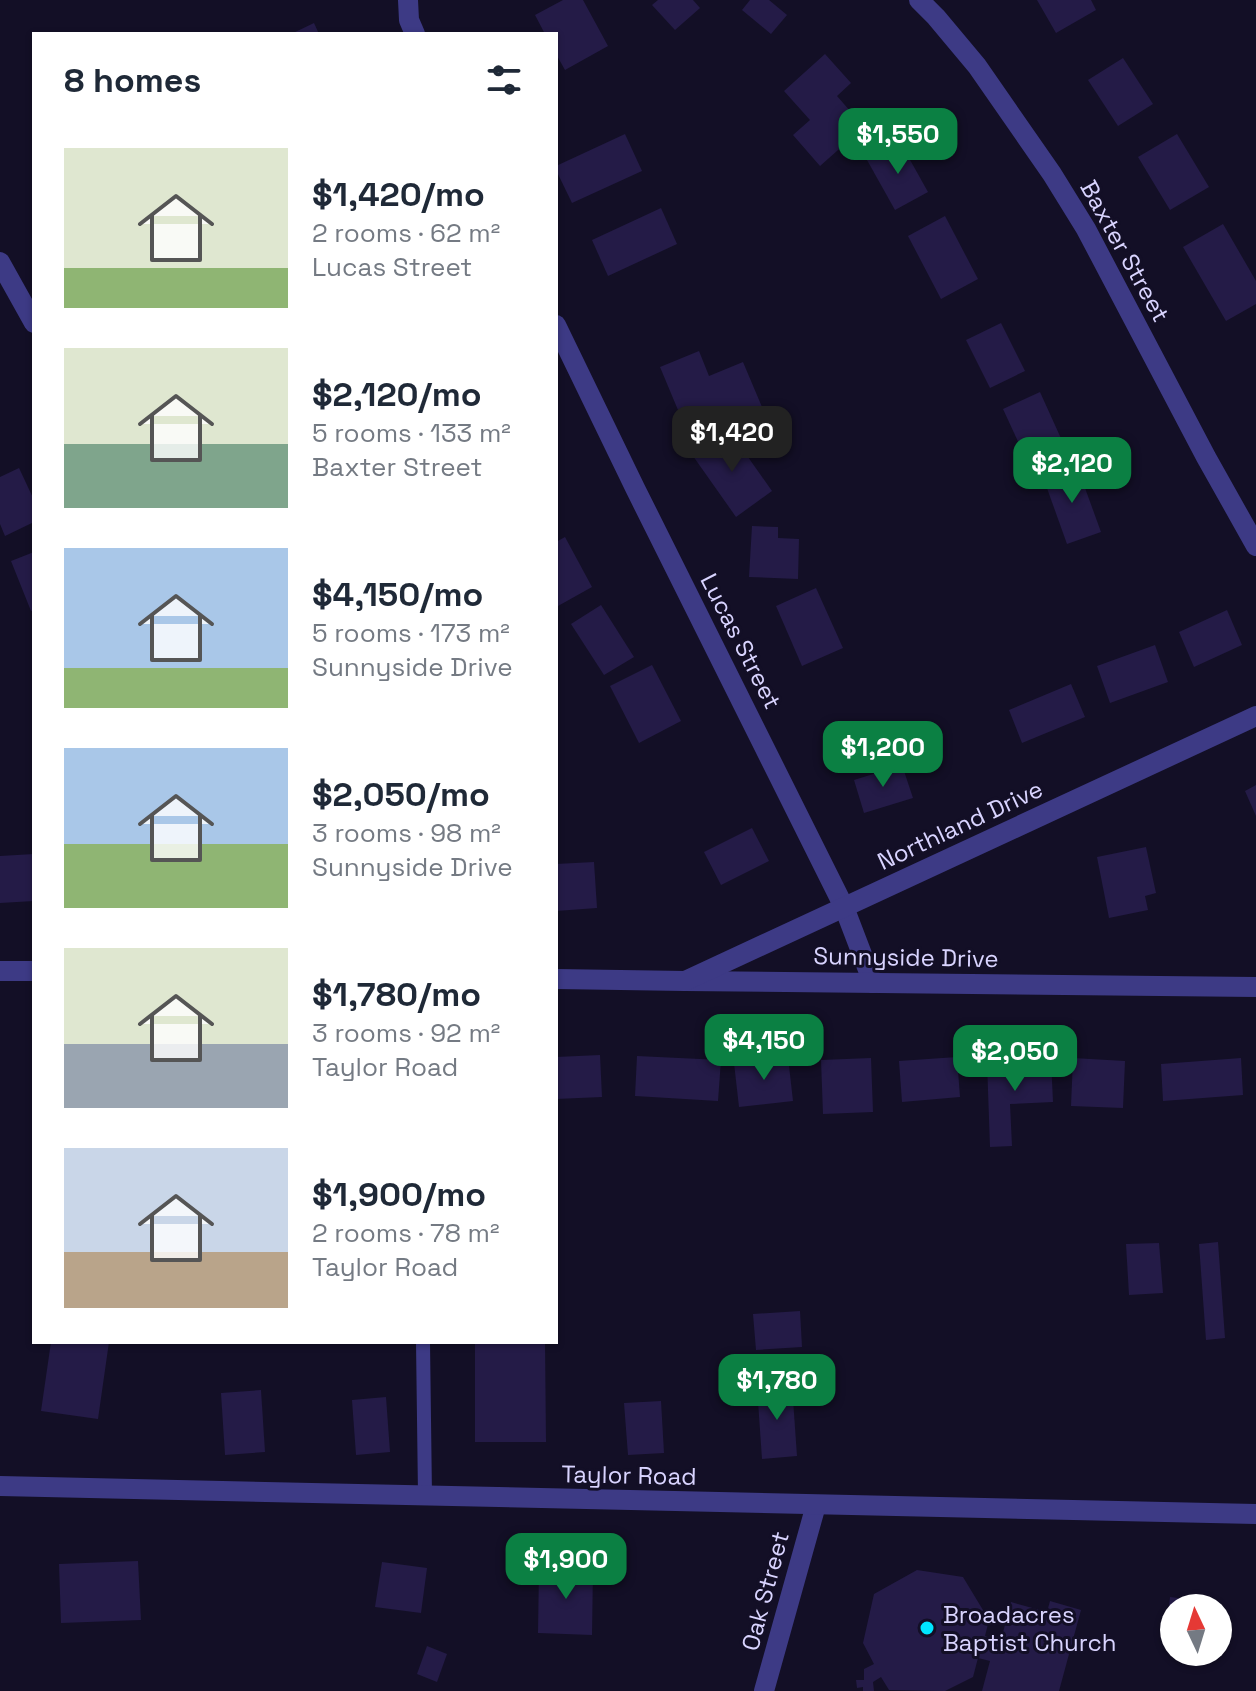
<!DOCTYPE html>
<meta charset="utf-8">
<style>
:root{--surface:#fff;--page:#f6f6f7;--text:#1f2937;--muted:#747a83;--accent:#0b8043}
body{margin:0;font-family:"Space Grotesk",sans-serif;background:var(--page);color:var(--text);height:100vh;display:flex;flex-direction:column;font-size:30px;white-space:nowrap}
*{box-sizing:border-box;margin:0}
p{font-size:26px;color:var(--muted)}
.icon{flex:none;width:44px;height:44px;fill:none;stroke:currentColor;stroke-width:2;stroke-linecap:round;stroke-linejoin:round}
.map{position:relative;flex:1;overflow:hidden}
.side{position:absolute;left:32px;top:32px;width:526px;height:1312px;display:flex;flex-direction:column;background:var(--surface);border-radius:0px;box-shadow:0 2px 6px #0004}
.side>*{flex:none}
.needle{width:52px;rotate:356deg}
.tools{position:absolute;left:1160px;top:1594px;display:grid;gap:16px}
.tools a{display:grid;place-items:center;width:72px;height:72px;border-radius:50%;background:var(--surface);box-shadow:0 2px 6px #0004;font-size:40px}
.price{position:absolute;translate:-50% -68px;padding:0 18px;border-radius:16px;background:var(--accent);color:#fff;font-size:26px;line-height:52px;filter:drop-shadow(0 2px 4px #0008)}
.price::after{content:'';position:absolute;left:50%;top:48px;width:24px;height:18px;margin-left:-12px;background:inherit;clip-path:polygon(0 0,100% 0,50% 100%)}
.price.current{background:#222;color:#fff}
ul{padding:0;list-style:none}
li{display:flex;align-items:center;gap:24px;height:200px;padding:0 32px}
li span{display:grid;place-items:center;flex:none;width:224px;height:160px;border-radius:0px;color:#555}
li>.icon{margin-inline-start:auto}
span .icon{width:96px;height:96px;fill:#fffc;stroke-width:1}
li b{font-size:34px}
h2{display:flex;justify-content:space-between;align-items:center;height:96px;padding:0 32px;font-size:34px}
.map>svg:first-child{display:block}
</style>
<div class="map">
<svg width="1256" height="1691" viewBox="0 0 1256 1691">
<rect width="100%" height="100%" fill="#130f26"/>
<g fill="#241b47">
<polygon points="563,0 583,0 608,46 565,70 556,54 556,34 545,34 535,15"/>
<polygon points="658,0 693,0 700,8 675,30 652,5"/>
<polygon points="750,0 769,0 787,15 771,34 742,10"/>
<polygon points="1037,0 1091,0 1096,10 1056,33"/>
<polygon points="314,23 319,34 291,34"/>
<polygon points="825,54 851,83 837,96 864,127 820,166 793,135 810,120 784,91"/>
<polygon points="1123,58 1153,104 1118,126 1088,80"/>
<polygon points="625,134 642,171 572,203 556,170 556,166"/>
<polygon points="1177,134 1209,187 1170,210 1138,157"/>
<polygon points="900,142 928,192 895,210 867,160"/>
<polygon points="661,208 677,244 608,276 592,240"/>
<polygon points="945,216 978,279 941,299 908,236"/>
<polygon points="1223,224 1256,281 1256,304 1226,321 1183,247"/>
<polygon points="1001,323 1025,371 990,388 966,340"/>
<polygon points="699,351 709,376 743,362 762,407 728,420 722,407 683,422 660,367"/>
<polygon points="1040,392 1064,445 1027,461 1003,409"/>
<polygon points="729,430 772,491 736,517 693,456"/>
<polygon points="1077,466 1101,532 1067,544 1043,477"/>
<polygon points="19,468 34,500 34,522 5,536 0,524 0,477"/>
<polygon points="752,526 778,527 778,538 799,539 798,579 749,577"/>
<polygon points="565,537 592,587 558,606 556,602 556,542"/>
<polygon points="34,552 34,610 31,611 11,561"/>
<polygon points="816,588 843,648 802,666 776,606"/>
<polygon points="601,605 634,657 604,675 571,624"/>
<polygon points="1227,610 1242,645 1194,667 1179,632"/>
<polygon points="1155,645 1168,682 1110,703 1097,666"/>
<polygon points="652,665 681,721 639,743 610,686"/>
<polygon points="1071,684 1085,717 1022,743 1009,710"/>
<polygon points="902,765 913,798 864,813 854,780"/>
<polygon points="1256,785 1256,816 1245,791"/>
<polygon points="752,828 769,861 721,885 704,852"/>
<polygon points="1146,847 1156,893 1145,896 1148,910 1109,918 1097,857"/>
<polygon points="34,854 34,901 0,903 0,856"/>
<polygon points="594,862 597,908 556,911 556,864"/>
<polygon points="600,1055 602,1097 556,1099 556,1057"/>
<polygon points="637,1056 721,1060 718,1101 635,1096"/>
<polygon points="788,1057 793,1101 739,1107 734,1063"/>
<polygon points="957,1057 960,1097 902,1102 899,1061"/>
<polygon points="871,1058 873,1112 823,1114 821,1060"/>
<polygon points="1073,1058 1125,1061 1123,1108 1071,1106"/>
<polygon points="1241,1058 1243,1095 1163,1101 1161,1064"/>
<polygon points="1051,1059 1053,1102 1010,1104 1012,1146 990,1147 987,1062"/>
<polygon points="1218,1242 1225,1338 1206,1340 1199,1244"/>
<polygon points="1159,1243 1163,1293 1129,1295 1126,1244"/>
<polygon points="800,1311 802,1347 756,1350 753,1314"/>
<polygon points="51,1342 109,1342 98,1419 41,1411"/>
<polygon points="475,1342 545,1342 546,1442 475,1442"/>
<polygon points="792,1385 797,1456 762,1459 757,1387"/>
<polygon points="261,1390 265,1452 225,1455 221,1393"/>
<polygon points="386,1397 390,1452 356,1455 352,1400"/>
<polygon points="661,1401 664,1453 628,1455 624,1403"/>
<polygon points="138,1561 141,1620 61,1623 59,1564"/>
<polygon points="382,1562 427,1568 421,1613 375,1607"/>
<polygon points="539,1568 593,1569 592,1635 538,1633"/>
<polygon points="917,1570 963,1577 989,1620 985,1636 1001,1640 1011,1602 1047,1612 1050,1601 1081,1610 1059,1691 982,1691 990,1661 978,1658 973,1677 945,1691 889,1690 881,1677 873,1682 874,1691 863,1691 863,1687 857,1688 856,1680 864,1680 864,1669 874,1664 863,1643 874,1594"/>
<polygon points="1170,1597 1217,1603 1217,1608 1174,1608 1174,1633 1166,1632"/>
<polygon points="427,1646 447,1654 437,1682 417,1674"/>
</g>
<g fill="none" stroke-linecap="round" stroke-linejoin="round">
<polyline stroke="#3d3a85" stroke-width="14" points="423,1342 425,1496"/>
<g stroke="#3d3a85" stroke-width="20">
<polyline points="408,0 409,20 415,34"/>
<polyline points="919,0 936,17 977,66 1052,174 1086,229 1206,457 1256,546"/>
<polyline points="0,262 34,323"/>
<polyline points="556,325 635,488 844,907 873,983"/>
<polyline points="685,981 1256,987"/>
<polyline points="764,1691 816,1505"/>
</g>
<g stroke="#3d3a85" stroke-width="20">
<polyline points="0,971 34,971"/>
<polyline points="556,979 685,981 1256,716"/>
<polyline points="0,1486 1256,1514"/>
</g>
</g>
<circle fill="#00e5ff" stroke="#130f26" stroke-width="3" cx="927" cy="1628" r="8"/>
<g text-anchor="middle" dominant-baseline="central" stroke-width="6" stroke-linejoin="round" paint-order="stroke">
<g font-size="24" fill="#d9d4ff" stroke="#130f26">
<text transform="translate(1125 251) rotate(61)">Baxter Street</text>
<text transform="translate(741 641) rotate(63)">Lucas Street</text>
<text transform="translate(960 825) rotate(-25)">Northland Drive</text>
<text transform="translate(906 957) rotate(1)">Sunnyside Drive</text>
<text transform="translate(629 1475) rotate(1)">Taylor Road</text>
<text transform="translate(765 1591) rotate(-75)">Oak Street</text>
</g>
<g font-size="24" fill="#d9d4ff" stroke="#130f26" text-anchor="start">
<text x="943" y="1614">Broadacres<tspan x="943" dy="28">Baptist Church</tspan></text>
</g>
</g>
</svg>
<div class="tools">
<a><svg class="needle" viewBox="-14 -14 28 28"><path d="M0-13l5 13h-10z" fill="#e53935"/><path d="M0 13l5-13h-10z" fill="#747a83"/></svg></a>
</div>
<b class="price" style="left:898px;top:176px">$1,550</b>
<b class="price current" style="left:732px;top:474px">$1,420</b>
<b class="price" style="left:1072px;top:505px">$2,120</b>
<b class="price" style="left:883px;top:789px">$1,200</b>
<b class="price" style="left:764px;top:1082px">$4,150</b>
<b class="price" style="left:1015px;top:1093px">$2,050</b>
<b class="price" style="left:777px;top:1422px">$1,780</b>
<b class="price" style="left:566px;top:1601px">$1,900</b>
<section class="side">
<h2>8 homes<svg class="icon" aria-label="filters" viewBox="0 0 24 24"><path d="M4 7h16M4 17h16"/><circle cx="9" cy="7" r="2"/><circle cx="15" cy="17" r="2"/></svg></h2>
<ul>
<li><span style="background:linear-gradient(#dfe7d0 75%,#8fb573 0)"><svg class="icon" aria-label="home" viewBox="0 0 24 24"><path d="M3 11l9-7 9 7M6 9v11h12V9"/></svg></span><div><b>$1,420/mo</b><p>2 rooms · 62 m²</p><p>Lucas Street</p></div></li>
<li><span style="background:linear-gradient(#dfe7d0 60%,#7fa58c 0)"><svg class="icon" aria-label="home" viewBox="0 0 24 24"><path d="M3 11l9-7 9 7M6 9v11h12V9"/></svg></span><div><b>$2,120/mo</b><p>5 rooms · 133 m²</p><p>Baxter Street</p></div></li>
<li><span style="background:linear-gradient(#a9c7e8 75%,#8fb573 0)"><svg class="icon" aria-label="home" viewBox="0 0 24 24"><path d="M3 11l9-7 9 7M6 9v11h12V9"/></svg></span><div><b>$4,150/mo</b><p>5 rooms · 173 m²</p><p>Sunnyside Drive</p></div></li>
<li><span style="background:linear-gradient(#a9c7e8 60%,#8fb573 0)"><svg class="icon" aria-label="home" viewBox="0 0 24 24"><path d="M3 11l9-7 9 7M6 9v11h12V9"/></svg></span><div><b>$2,050/mo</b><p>3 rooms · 98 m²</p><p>Sunnyside Drive</p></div></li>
<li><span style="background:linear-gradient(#dfe7d0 60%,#9aa5b1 0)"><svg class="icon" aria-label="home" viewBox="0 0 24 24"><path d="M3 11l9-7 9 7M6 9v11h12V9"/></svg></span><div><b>$1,780/mo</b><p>3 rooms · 92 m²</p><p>Taylor Road</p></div></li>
<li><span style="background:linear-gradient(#c9d6e8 65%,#b9a48a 0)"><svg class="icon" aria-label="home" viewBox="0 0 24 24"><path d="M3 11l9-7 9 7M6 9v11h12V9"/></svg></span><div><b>$1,900/mo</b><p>2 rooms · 78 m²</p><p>Taylor Road</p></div></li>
</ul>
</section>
</div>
